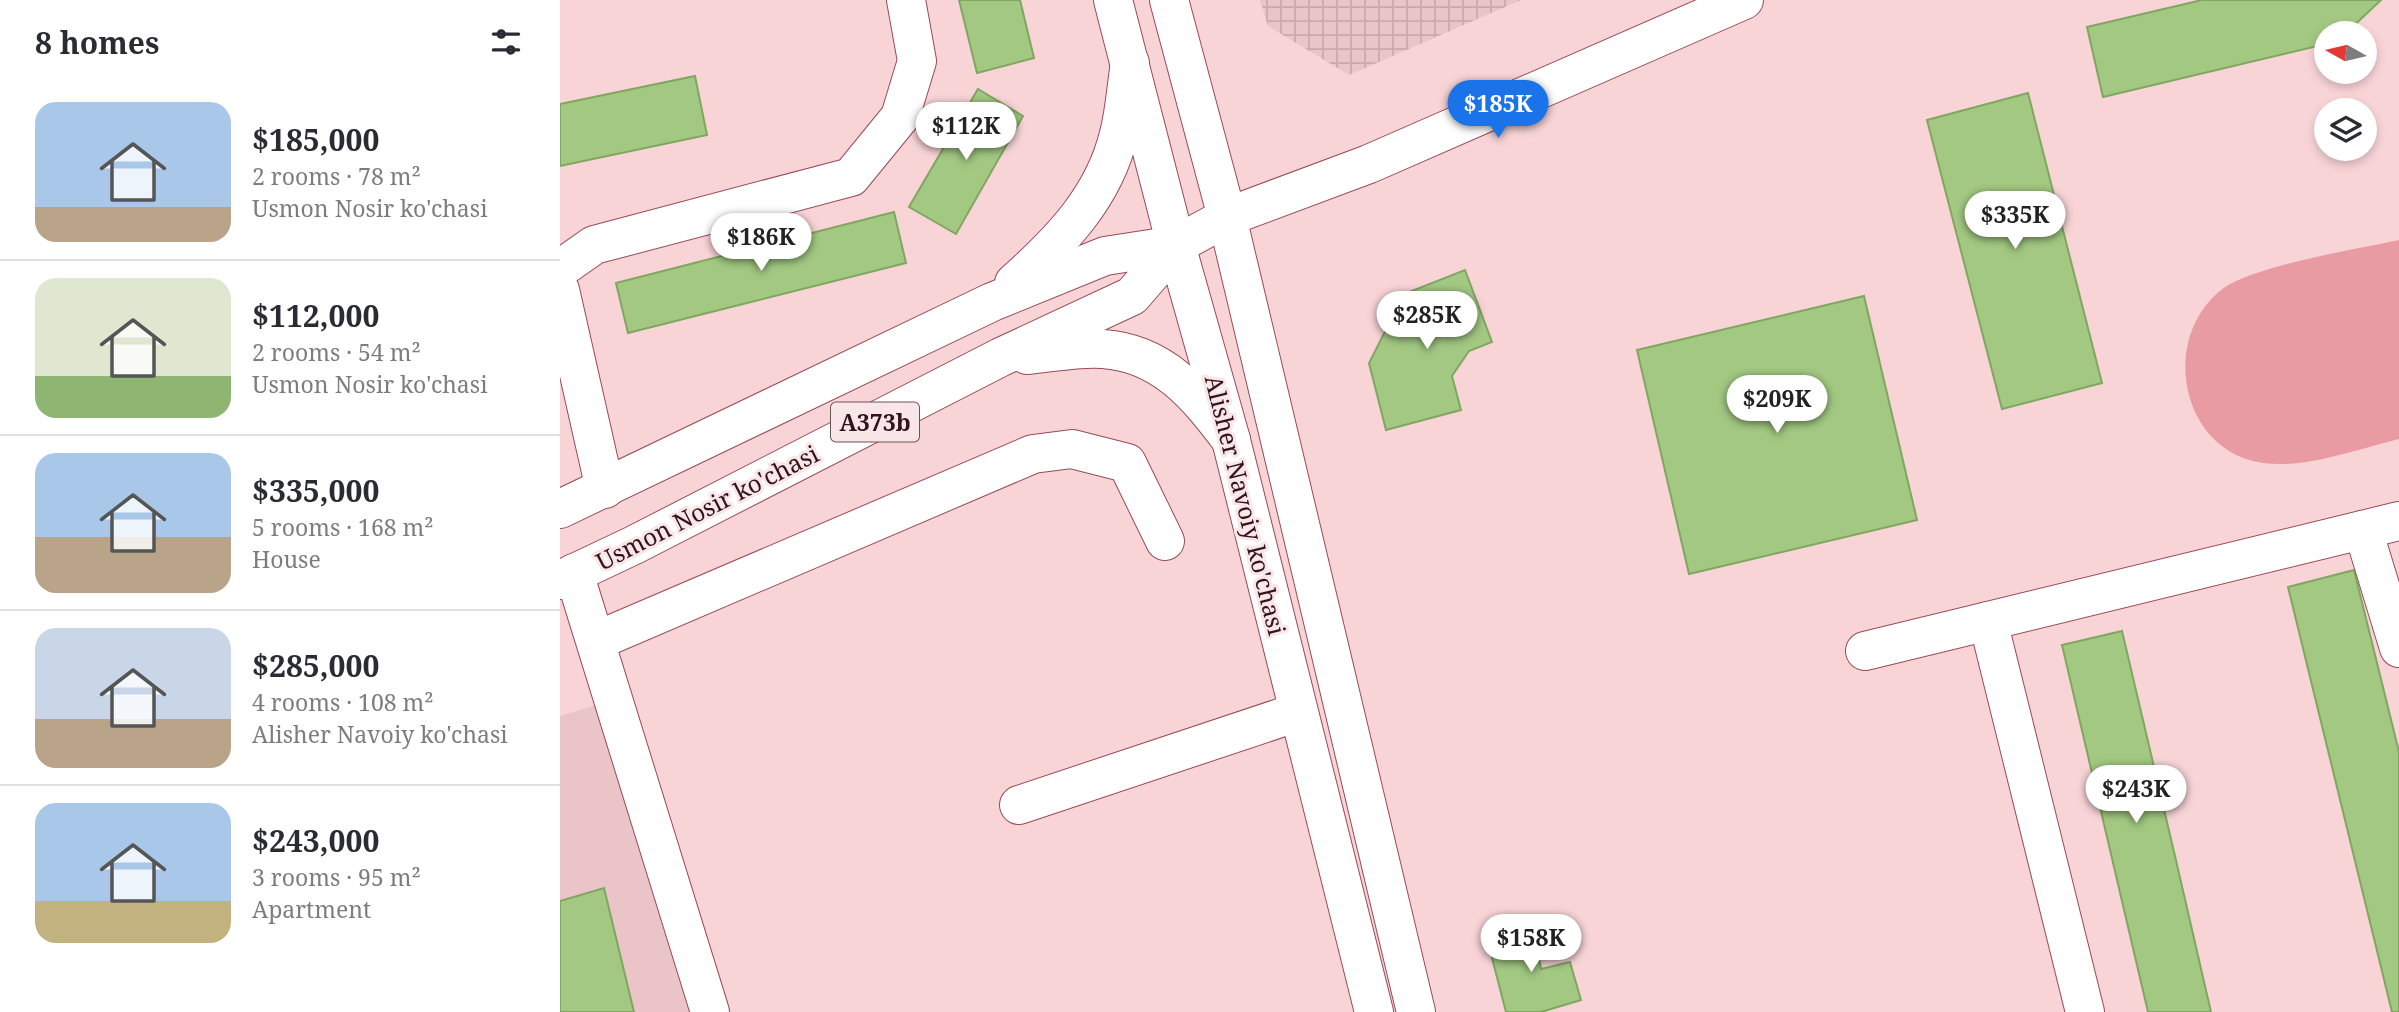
<!DOCTYPE html>
<meta charset="utf-8">
<style>
:root{--surface:#fff;--page:#f7f7f7;--text:#2b2b33;--muted:#7c7c81;--line:#e1e1e2;--accent:#1a73e8}
body{margin:0;font-family:"Noto Serif",serif;background:var(--page);color:var(--text);height:100vh;display:flex;flex-direction:column;font-size:26px;white-space:nowrap}
*{box-sizing:border-box;margin:0}
p{font-size:23px;color:var(--muted)}
.icon{flex:none;width:38px;height:38px;fill:none;stroke:currentColor;stroke-width:2;stroke-linecap:round;stroke-linejoin:round}
.map{position:relative;flex:1;overflow:hidden}
.side{display:flex;flex-direction:column;background:var(--surface);width:560px}
.side>*{flex:none}
.needle{width:46px;rotate:278deg}
.buttons{position:absolute;left:1754px;top:21px;display:grid;gap:14px}
.buttons a{display:grid;place-items:center;width:63px;height:63px;border-radius:50%;background:var(--surface);box-shadow:0 4px 10px #0003;font-size:35px}
.price{position:absolute;translate:-50% -60px;padding:0 16px;border-radius:24px;background:#fff;color:#222;font-size:23px;line-height:46px;filter:drop-shadow(0 2px 4px #0008)}
.price::after{content:'';position:absolute;left:50%;top:42px;width:21px;height:16px;margin-left:-10px;background:inherit;clip-path:polygon(0 0,100% 0,50% 100%)}
.price.current{background:var(--accent);color:#fff}
ul{padding:0;list-style:none}
li{display:flex;align-items:center;gap:21px;height:175px;padding:0 35px}
li+li{border-top:2px solid var(--line)}
li span{display:grid;place-items:center;flex:none;width:196px;height:140px;border-radius:21px;color:#555}
li>.icon{margin-inline-start:auto}
span .icon{width:84px;height:84px;fill:#fffc;stroke-width:1}
li b{font-size:30px}
h2{display:flex;justify-content:space-between;align-items:center;height:84px;padding:0 35px;font-size:30px}
main{display:flex;flex:1;min-height:0}
.map>svg:first-child{display:block}
</style>
<main>
<section class="side">
<h2>8 homes<svg class="icon" aria-label="filters" viewBox="0 0 24 24"><path d="M4 7h16M4 17h16"/><circle cx="9" cy="7" r="2"/><circle cx="15" cy="17" r="2"/></svg></h2>
<ul>
<li><span style="background:linear-gradient(#a9c7e8 75%,#b9a48a 0)"><svg class="icon" aria-label="home" viewBox="0 0 24 24"><path d="M3 11l9-7 9 7M6 9v11h12V9"/></svg></span><div><b>$185,000</b><p>2 rooms · 78 m²</p><p>Usmon Nosir ko'chasi</p></div></li>
<li><span style="background:linear-gradient(#dfe7d0 70%,#8fb573 0)"><svg class="icon" aria-label="home" viewBox="0 0 24 24"><path d="M3 11l9-7 9 7M6 9v11h12V9"/></svg></span><div><b>$112,000</b><p>2 rooms · 54 m²</p><p>Usmon Nosir ko'chasi</p></div></li>
<li><span style="background:linear-gradient(#a9c7e8 60%,#b9a48a 0)"><svg class="icon" aria-label="home" viewBox="0 0 24 24"><path d="M3 11l9-7 9 7M6 9v11h12V9"/></svg></span><div><b>$335,000</b><p>5 rooms · 168 m²</p><p>House</p></div></li>
<li><span style="background:linear-gradient(#c9d6e8 65%,#b9a48a 0)"><svg class="icon" aria-label="home" viewBox="0 0 24 24"><path d="M3 11l9-7 9 7M6 9v11h12V9"/></svg></span><div><b>$285,000</b><p>4 rooms · 108 m²</p><p>Alisher Navoiy ko'chasi</p></div></li>
<li><span style="background:linear-gradient(#a9c7e8 70%,#c2b280 0)"><svg class="icon" aria-label="home" viewBox="0 0 24 24"><path d="M3 11l9-7 9 7M6 9v11h12V9"/></svg></span><div><b>$243,000</b><p>3 rooms · 95 m²</p><p>Apartment</p></div></li>
</ul>
</section>
<div class="map">
<svg width="1839" height="1012" viewBox="0 0 1839 1012">
<defs>
<pattern id="industrial-grid" width="8" height="8" patternUnits="userSpaceOnUse" patternTransform="scale(1.75)"><rect width="8" height="8" fill="#ebc4c8"/><path d="M0 4h8M4 0v8" fill="none" stroke="#caa8ab"/></pattern>
</defs>
<rect width="100%" height="100%" fill="#f8d4d7"/>
<polygon fill="#ebc4c8" points="62,697 158,1012 0,1012 0,716"/>
<polygon fill="url(#industrial-grid)" points="700,0 961,0 789,75 708,26"/>
<path fill="#e99ba4" d="M1839,240V439C1797,449 1747,469 1703,463C1621,452 1599,340 1661,290C1691,266 1797,249 1839,240Z"/>
<g fill="#a2c882" stroke="#81a661" stroke-width="2">
<polygon points="399,0 460,0 474,58 417,73"/>
<polygon points="1642,0 1821,0 1786,33 1766,33 1766,44 1543,97 1527,27"/>
<polygon points="135,76 147,135 0,166 0,104"/>
<polygon points="418,89 463,116 396,234 349,207"/>
<polygon points="1468,93 1542,383 1442,409 1367,120"/>
<polygon points="334,212 346,263 68,333 56,283"/>
<polygon points="905,270 932,342 909,351 892,376 901,410 826,430 809,363 844,294"/>
<polygon points="1304,296 1357,520 1129,574 1077,350"/>
<polygon points="1794,570 1839,752 1839,1012 1832,1012 1728,587"/>
<polygon points="1562,631 1615,856 1651,1012 1588,1012 1502,645"/>
<polygon points="44,888 74,1012 0,1012 0,901"/>
<polygon points="972,920 981,969 1010,962 1021,1000 981,1012 946,1012 932,958 949,925"/>
</g>
<g fill="none" stroke-linecap="round" stroke-linejoin="round">
<defs>
<g id="minor">
<polyline points="667,217 809,164 1184,0"/>
<polyline points="0,269 34,245 291,177 340,117 357,61 346,0"/>
<polyline points="0,290 45,489"/>
<polyline points="1803,530 1839,648"/>
<polyline points="14,573 150,1012"/>
<polyline points="1428,621 1525,1012"/>
<polyline points="36,641 473,454 512,449 567,463 605,541"/>
<polyline points="1305,651 1839,521"/>
<polyline points="459,805 738,712"/>
</g>
<g id="major">
<polyline points="667,217 856,1012"/>
<polyline points="616,245 671,440 814,1012"/>
</g>
<g id="highway">
<polyline points="553,0 616,245"/>
<path d="M454,283C501,241 544,197 559,134C565,111 566,87 570,63"/>
<path d="M467,355C491,353 519,347 543,349C603,353 637,395 671,440"/>
<polyline points="0,509 432,302 545,256 616,245"/>
<polyline points="0,580 74,545 441,357 572,296 616,245 667,217 609,0"/>
</g>
</defs>
<use href="#minor" stroke="#984b57" stroke-width="40"/>
<use href="#major" stroke="#984b57" stroke-width="40"/>
<use href="#highway" stroke="#984b57" stroke-width="40"/>
<use href="#minor" stroke="#fff" stroke-width="38"/>
<use href="#major" stroke="#fff" stroke-width="38"/>
<use href="#highway" stroke="#fff" stroke-width="38"/>
</g>
<g text-anchor="middle" dominant-baseline="central" stroke-width="6" stroke-linejoin="round" paint-order="stroke">
<rect fill="#f9e6e8" stroke="#6e5357" stroke-width="2" x="271" y="402.5" width="88" height="39" rx="5"/>
<g font-size="23" font-weight="bold" fill="#331419">
<text x="315" y="422">A373b</text>
</g>
<g font-size="24" fill="#331419" stroke="#f9e6e8">
<text transform="translate(686 505) rotate(76)">Alisher Navoiy ko'chasi</text>
<text transform="translate(147 507) rotate(-27)">Usmon Nosir ko'chasi</text>
</g>
</g>
</svg>
<div class="buttons">
<a><svg class="needle" viewBox="-14 -14 28 28"><path d="M0-13l5 13h-10z" fill="#e53935"/><path d="M0 13l5-13h-10z" fill="#7c7c81"/></svg></a>
<a><svg class="icon" aria-label="layers" viewBox="0 0 24 24"><path d="M12 4l9 5-9 5-9-5zM3 14l9 5 9-5"/></svg></a>
</div>
<b class="price current" style="left:938px;top:140px">$185K</b>
<b class="price" style="left:406px;top:162px">$112K</b>
<b class="price" style="left:1455px;top:251px">$335K</b>
<b class="price" style="left:201px;top:273px">$186K</b>
<b class="price" style="left:867px;top:351px">$285K</b>
<b class="price" style="left:1217px;top:435px">$209K</b>
<b class="price" style="left:1576px;top:825px">$243K</b>
<b class="price" style="left:971px;top:974px">$158K</b>
</div>
</main>
